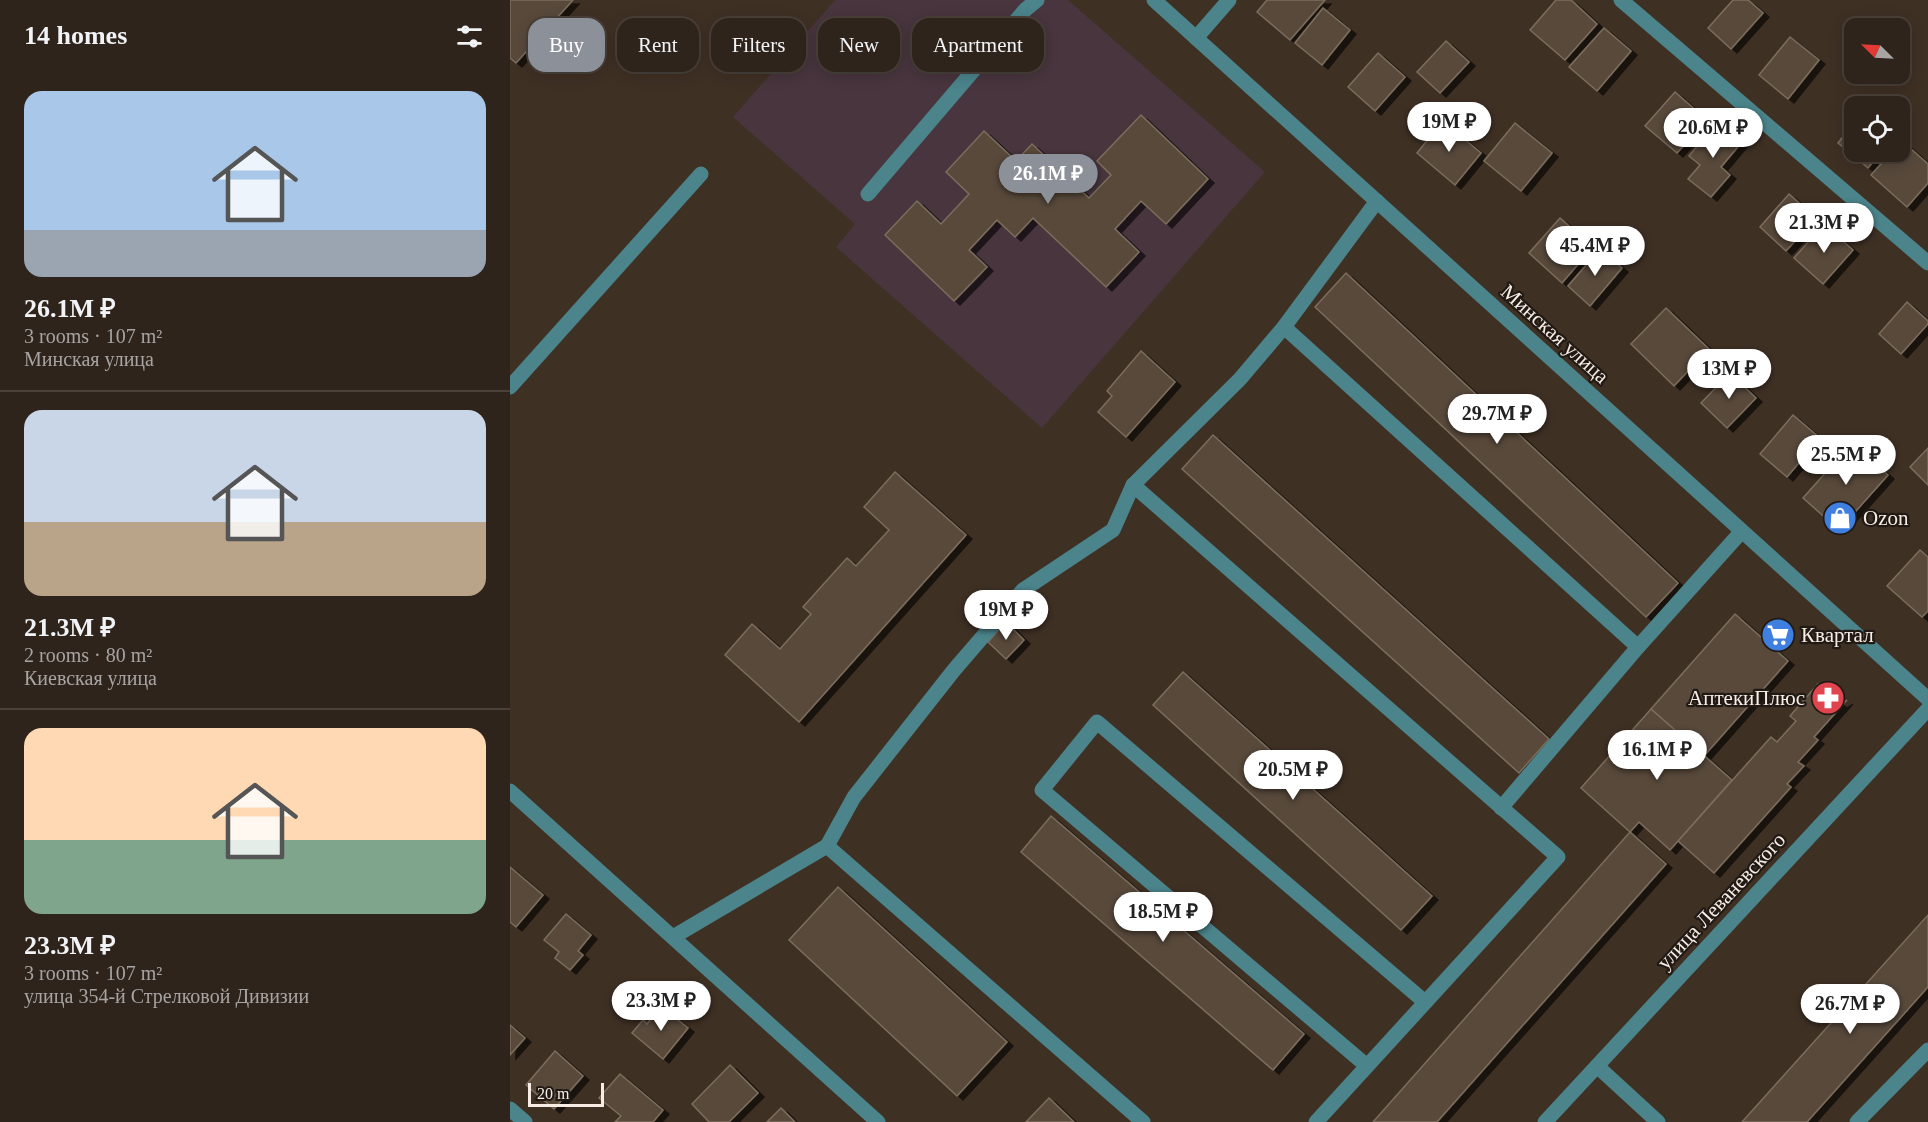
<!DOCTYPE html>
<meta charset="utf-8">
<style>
:root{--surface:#2f241b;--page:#3b3028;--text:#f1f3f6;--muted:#a7a4a3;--line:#4a413a;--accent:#8c9099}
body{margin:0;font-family:Georgia,serif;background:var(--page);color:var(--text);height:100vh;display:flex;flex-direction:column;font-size:22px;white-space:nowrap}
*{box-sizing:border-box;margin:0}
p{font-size:20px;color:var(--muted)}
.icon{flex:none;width:33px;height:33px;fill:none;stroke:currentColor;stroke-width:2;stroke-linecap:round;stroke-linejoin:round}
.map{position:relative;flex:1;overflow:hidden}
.panel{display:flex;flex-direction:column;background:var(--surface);width:510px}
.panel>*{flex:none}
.hud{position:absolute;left:18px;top:18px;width:570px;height:54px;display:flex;gap:12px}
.needle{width:39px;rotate:294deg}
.buttons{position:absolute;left:1334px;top:18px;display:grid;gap:12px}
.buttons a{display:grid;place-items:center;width:66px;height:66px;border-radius:12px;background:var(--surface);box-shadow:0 3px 15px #0003,0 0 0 2px var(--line);font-size:30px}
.scale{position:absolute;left:18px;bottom:15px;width:76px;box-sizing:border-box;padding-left:6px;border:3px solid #f7ede5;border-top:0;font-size:16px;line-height:21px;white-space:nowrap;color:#f7ede5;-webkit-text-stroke:4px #211a14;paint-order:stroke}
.price{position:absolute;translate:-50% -51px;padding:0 14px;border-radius:21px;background:#fff;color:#222;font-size:20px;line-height:39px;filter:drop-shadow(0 2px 3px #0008)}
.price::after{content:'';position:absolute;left:50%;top:36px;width:18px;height:14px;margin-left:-9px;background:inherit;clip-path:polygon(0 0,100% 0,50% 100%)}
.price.selected{background:var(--accent);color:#fff}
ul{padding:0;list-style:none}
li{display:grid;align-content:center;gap:12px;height:318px;padding:0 24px}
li+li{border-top:2px solid var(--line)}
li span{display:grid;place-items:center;height:186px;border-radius:18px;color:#555}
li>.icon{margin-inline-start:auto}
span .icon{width:108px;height:108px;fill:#fffc;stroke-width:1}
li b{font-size:26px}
h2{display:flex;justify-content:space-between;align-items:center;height:72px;padding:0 24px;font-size:26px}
.tag{padding:0 21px;border-radius:18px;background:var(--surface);box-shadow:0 3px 15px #0003,0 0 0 2px var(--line);font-size:21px;line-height:54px}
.tag.selected{background:var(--accent);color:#fff}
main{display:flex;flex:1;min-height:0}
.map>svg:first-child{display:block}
</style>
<main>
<section class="panel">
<h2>14 homes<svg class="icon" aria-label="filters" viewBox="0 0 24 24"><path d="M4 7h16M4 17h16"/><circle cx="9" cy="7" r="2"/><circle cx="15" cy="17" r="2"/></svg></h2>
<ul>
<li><span style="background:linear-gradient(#a9c7e8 75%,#9aa5b1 0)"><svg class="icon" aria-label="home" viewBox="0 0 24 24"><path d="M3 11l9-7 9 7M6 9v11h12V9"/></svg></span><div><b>26.1M ₽</b><p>3 rooms · 107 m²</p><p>Минская улица</p></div></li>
<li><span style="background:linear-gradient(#c9d6e8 60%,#b9a48a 0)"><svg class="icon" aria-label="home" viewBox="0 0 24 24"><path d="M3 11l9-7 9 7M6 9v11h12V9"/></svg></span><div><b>21.3M ₽</b><p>2 rooms · 80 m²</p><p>Киевская улица</p></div></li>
<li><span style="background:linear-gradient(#ffd9b3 60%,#7fa58c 0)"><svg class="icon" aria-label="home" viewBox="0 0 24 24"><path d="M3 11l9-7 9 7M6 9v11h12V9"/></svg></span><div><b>23.3M ₽</b><p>3 rooms · 107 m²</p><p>улица 354-й Стрелковой Дивизии</p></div></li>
</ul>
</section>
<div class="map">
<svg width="1418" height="1122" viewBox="0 0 1418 1122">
<defs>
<filter id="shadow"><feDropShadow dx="6" dy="4" stdDeviation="0" flood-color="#0009"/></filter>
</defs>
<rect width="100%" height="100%" fill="#3f3024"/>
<polygon fill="#48353e" points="325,0 558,0 755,172 532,428 326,247 345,224 223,117"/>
<g fill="#584a3b" stroke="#7c6d5d" stroke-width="1.5" filter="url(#shadow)">
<polygon points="0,0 63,0 6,63 0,58"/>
<polygon points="757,0 815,0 780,40 747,12"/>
<polygon points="1046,0 1061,0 1087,24 1055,60 1020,30"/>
<polygon points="1223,0 1238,0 1253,13 1221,49 1198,28"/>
<polygon points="813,8 840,30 812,65 785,43"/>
<polygon points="1094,28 1121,51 1087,91 1059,67"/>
<polygon points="1280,37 1309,60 1278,99 1249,75"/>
<polygon points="936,41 959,62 930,93 907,72"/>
<polygon points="868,53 895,77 865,111 838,87"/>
<polygon points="1165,92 1197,120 1167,153 1135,126"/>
<polygon points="631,115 698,179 656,224 631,201 605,229 629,252 596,287 523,218 505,237 487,220 459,250 477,267 444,301 375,235 407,201 431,224 459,194 436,172 474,131 506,161 522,144 579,198 601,175 587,161"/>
<polygon points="933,121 971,153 945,185 907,153"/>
<polygon points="1207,122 1232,142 1211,167 1220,175 1201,197 1178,179 1190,165 1179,156"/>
<polygon points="1005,123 1042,153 1011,191 974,161"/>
<polygon points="1344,123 1344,152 1371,152 1358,168 1328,143"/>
<polygon points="1392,141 1418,164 1418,183 1397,207 1361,175 1382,152 1389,152"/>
<polygon points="1279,194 1306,218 1276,251 1250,227"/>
<polygon points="1050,218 1083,247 1052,283 1019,253"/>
<polygon points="1314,224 1343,250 1313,284 1284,258"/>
<polygon points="1090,249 1112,268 1080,306 1058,286"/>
<polygon points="836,273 1168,583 1136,617 805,307"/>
<polygon points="1397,302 1418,321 1418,324 1391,354 1369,334"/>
<polygon points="1156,308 1199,349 1164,386 1121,344"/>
<polygon points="631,351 665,382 616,437 588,412 602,396 597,391"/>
<polygon points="1220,373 1246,398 1217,428 1191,403"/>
<polygon points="1283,415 1310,438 1277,477 1250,454"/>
<polygon points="703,435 1039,739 1009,773 672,469"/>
<polygon points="1342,443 1378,475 1329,530 1293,498"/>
<polygon points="1418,448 1418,485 1400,467"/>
<polygon points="385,472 456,535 289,722 215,655 242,624 270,649 301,614 293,607 337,558 346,566 379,530 354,507"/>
<polygon points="1410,550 1418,557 1418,611 1412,617 1377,586"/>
<polygon points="1225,614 1278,661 1194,756 1141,709"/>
<polygon points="496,622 514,640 496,659 478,642"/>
<polygon points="673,672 922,896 891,930 643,705"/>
<polygon points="1308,684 1331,704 1337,700 1304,737 1308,740 1288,762 1294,766 1277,784 1281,787 1204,873 1168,841 1261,737 1267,742 1286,721 1280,716"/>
<polygon points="1141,709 1222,780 1160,850 1129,822 1120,832 1071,788"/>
<polygon points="541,816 794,1034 763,1070 511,852"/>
<polygon points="1120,832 1156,864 927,1122 863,1122"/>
<polygon points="0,867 33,895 6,927 0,922"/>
<polygon points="328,887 497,1042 447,1096 279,940"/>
<polygon points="56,914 81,935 68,951 73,955 60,970 45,958 49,952 34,940"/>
<polygon points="1418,915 1418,987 1297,1122 1232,1122"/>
<polygon points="151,1006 178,1028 153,1059 122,1033 133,1020 137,1024"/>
<polygon points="0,1025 15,1038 0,1055"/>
<polygon points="45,1051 73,1076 44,1109 16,1085"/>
<polygon points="220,1065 248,1093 219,1122 199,1122 182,1104"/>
<polygon points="110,1074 153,1110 143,1122 105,1122 111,1116 89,1098"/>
<polygon points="539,1098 564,1122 516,1122"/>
<polygon points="271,1108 285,1122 257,1122"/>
</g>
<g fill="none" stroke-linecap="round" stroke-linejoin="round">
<g stroke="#4b848b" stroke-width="15">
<polyline points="644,0 1418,699"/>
<polyline points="1111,0 1418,263"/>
<polyline points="686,38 719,0"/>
<polyline points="358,194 515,10 527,0"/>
<polyline points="774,327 1128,647 1232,531"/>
<polyline points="0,387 191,174"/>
<polyline points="0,791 368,1122"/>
<polyline points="991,808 1128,647"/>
<polyline points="317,846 344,797 444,670 513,590 603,530 623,485"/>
<polyline points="163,937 317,846 633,1122"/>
<polyline points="857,1066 532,790 587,722 915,1002"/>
<polyline points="1087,1066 1148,1122"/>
<polyline points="0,1109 15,1122"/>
<polyline points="806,1122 1048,857 623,485 730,379 774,327 867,201"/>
<polyline points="1035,1122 1418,709"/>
<polyline points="1347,1122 1418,1050"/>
</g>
</g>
<defs>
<symbol id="shop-disc" viewBox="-11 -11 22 22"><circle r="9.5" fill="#3f7fe0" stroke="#211a14"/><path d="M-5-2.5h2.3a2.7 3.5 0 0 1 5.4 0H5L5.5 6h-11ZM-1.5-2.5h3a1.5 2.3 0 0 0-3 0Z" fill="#fff"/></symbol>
<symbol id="supermarket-disc" viewBox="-11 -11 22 22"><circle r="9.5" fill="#3f7fe0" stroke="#211a14"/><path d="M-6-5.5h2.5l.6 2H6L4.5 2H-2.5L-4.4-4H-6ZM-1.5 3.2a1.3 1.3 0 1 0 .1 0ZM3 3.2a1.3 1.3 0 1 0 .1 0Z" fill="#fff"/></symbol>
<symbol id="pharmacy-disc" viewBox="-11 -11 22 22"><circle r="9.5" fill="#e0444e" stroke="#211a14"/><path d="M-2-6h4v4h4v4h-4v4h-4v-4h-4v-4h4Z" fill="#fff"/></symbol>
</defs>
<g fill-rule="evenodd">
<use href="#shop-disc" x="1311" y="499" width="38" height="38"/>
<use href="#supermarket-disc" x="1249" y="616" width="38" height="38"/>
<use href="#pharmacy-disc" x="1299" y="679" width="38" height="38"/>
</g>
<g text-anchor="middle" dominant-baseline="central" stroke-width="4.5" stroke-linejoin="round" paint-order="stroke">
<g font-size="21" fill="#f7ede5" stroke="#211a14">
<text transform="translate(1045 334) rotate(42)">Минская улица</text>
<text transform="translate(1211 901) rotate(-47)">улица Леваневского</text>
</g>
<g font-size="21" fill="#f7ede5" stroke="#211a14" text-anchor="start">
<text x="1353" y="518">Ozon</text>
<text x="1291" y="635">Квартал</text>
<text x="1295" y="698" text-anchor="end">АптекиПлюс</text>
</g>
</g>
</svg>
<div class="buttons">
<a><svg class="needle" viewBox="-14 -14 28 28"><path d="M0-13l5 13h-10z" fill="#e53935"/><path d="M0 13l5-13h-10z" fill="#a7a4a3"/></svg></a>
<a><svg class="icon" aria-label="locate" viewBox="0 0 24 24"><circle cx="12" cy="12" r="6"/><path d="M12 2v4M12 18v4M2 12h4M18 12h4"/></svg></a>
</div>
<div class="scale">20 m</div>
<b class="price" style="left:939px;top:153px">19M ₽</b>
<b class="price" style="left:1203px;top:159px">20.6M ₽</b>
<b class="price selected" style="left:538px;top:205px">26.1M ₽</b>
<b class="price" style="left:1314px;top:254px">21.3M ₽</b>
<b class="price" style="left:1085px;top:277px">45.4M ₽</b>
<b class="price" style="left:1219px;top:400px">13M ₽</b>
<b class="price" style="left:987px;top:445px">29.7M ₽</b>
<b class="price" style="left:1336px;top:486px">25.5M ₽</b>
<b class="price" style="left:496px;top:641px">19M ₽</b>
<b class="price" style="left:1147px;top:781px">16.1M ₽</b>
<b class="price" style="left:783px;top:801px">20.5M ₽</b>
<b class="price" style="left:653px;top:943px">18.5M ₽</b>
<b class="price" style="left:151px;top:1032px">23.3M ₽</b>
<b class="price" style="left:1340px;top:1035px">26.7M ₽</b>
<div class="hud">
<a class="tag selected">Buy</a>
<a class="tag">Rent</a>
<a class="tag">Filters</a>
<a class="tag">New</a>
<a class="tag">Apartment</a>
</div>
</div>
</main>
